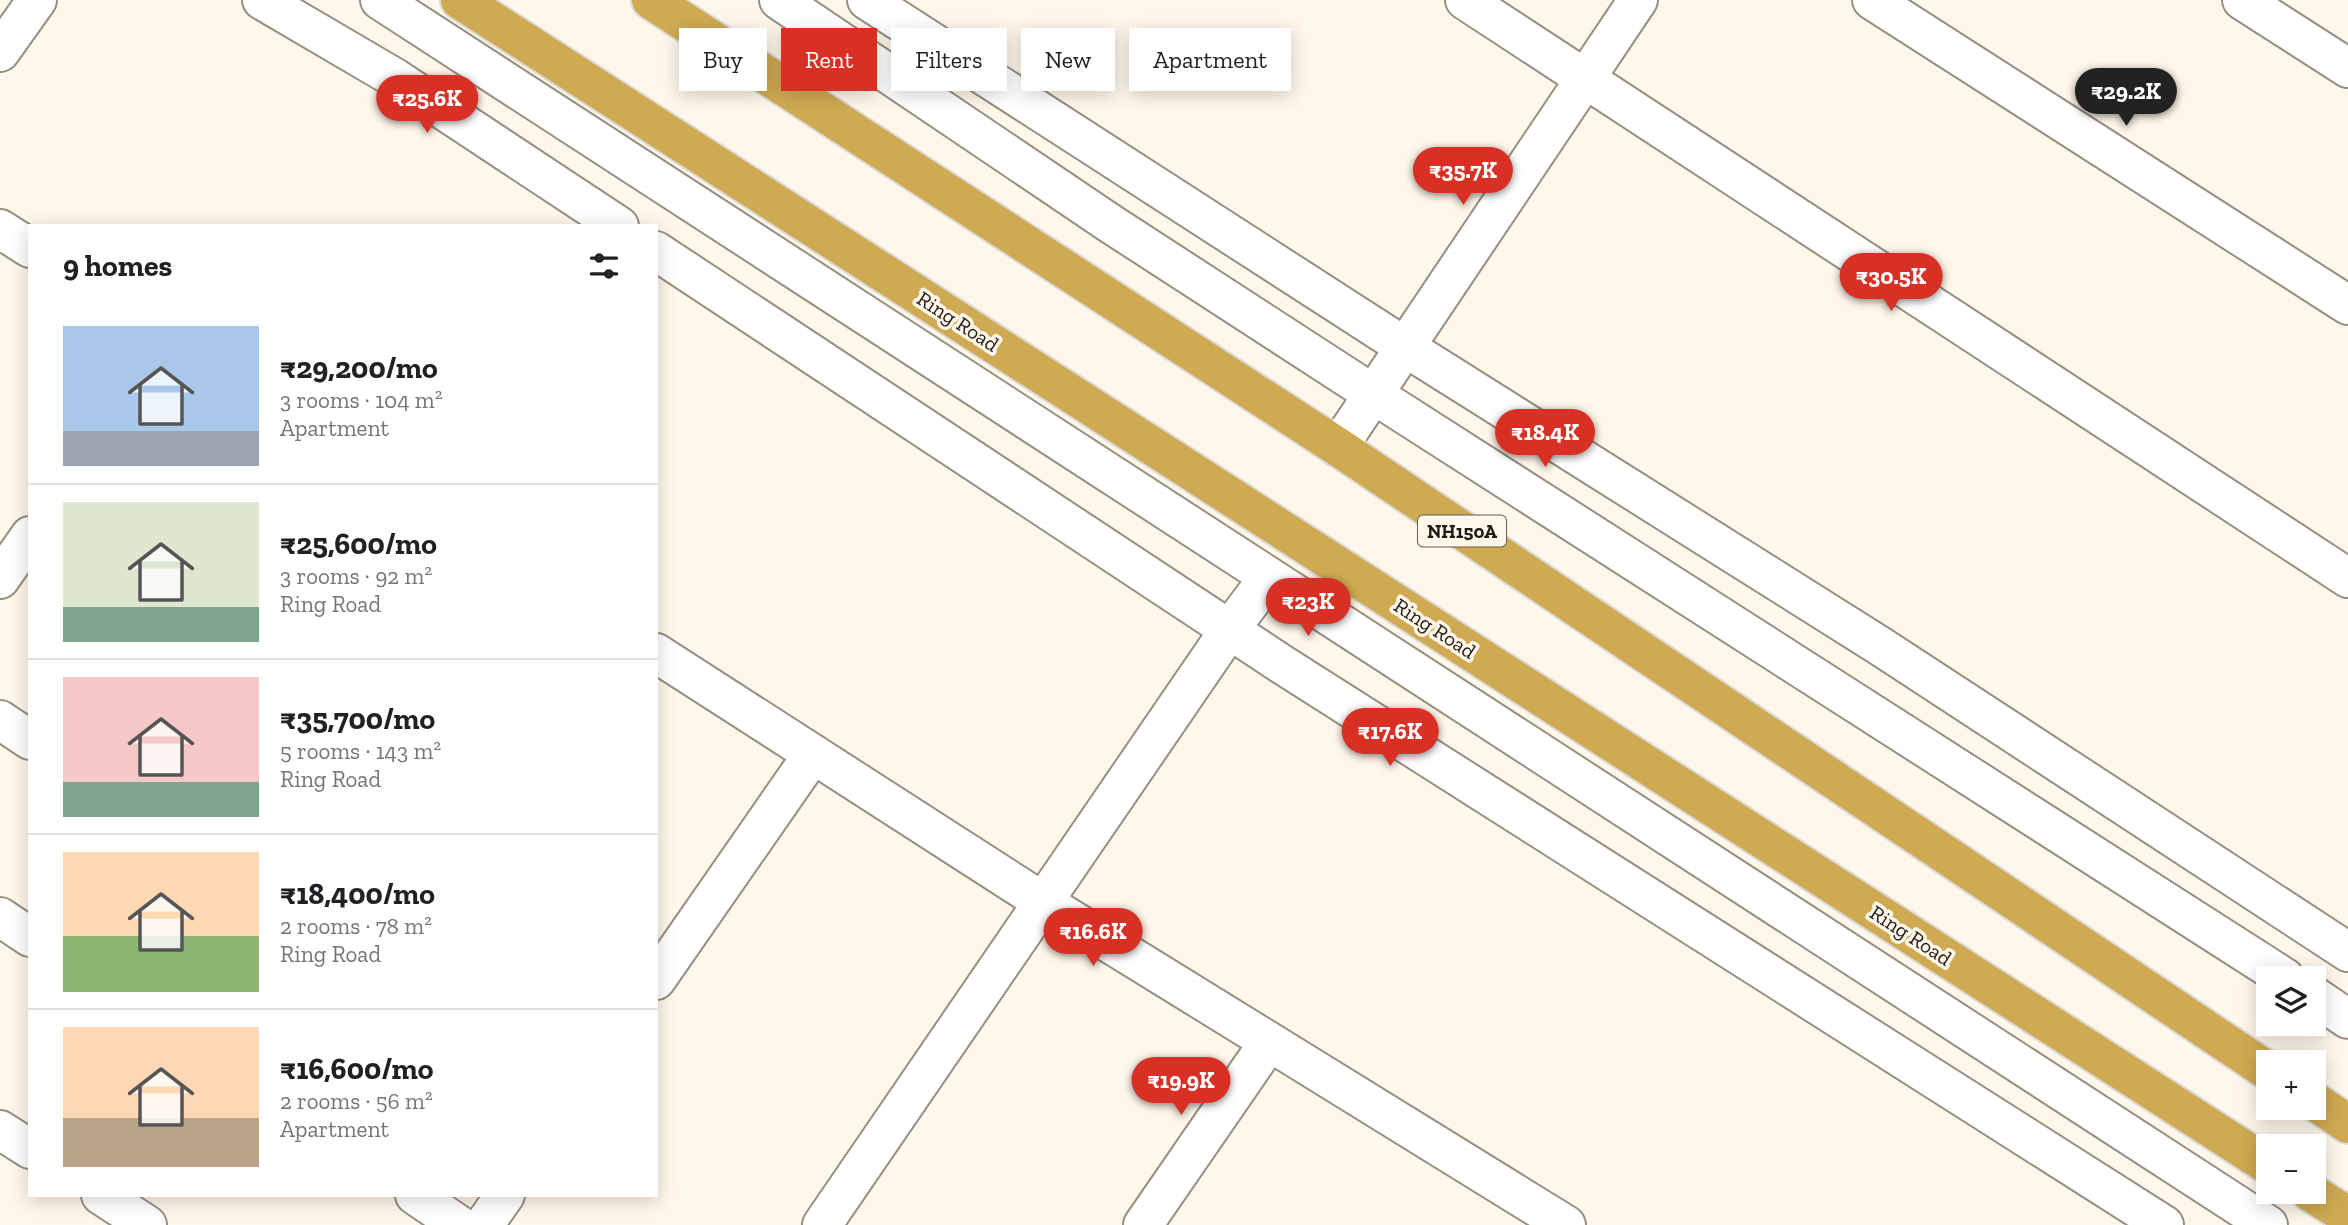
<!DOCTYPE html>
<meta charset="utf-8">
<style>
:root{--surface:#fff;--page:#f2f2f2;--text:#202124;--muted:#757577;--line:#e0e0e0;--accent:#d93025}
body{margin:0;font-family:"Zilla Slab",serif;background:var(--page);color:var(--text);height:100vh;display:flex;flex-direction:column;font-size:26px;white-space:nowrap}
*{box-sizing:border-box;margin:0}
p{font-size:23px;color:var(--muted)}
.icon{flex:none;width:38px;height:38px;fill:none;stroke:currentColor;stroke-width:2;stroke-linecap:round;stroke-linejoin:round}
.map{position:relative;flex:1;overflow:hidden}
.panel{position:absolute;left:28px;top:224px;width:630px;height:973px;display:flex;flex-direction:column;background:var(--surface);border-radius:0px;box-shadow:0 4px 18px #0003}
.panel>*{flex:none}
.hud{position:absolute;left:679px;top:28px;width:665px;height:63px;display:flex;gap:14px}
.tools{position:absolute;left:2256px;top:966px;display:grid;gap:14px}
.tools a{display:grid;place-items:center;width:70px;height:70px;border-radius:0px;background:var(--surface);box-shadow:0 4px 18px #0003;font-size:35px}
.price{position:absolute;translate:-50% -60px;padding:0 16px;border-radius:24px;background:var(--accent);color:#fff;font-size:23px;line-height:46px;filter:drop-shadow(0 2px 4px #0008)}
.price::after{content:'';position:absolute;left:50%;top:42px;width:21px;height:16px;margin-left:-10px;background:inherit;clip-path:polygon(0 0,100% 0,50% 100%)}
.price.active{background:#222;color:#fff}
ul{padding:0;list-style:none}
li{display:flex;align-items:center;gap:21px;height:175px;padding:0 35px}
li+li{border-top:2px solid var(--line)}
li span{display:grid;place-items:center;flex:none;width:196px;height:140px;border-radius:0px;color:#555}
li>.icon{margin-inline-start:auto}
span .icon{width:84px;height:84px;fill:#fffc;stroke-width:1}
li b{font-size:30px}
h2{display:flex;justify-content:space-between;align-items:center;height:84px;padding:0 35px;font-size:30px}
.pill{padding:0 24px;border-radius:0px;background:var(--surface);box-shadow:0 4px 18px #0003;font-size:24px;line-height:63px}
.pill.active{background:var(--accent);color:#fff}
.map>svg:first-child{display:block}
</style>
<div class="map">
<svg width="2348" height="1225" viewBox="0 0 2348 1225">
<rect width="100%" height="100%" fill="#fef7ea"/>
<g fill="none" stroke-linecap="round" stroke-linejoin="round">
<defs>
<g id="minor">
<polyline points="1465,0 2348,578"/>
<polyline points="1872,0 2348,305"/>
<polyline points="2242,0 2348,68"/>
<polyline points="0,52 37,0"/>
<polyline points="0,229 30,248"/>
<polyline points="0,579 30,536"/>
<polyline points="656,653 1043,902 1566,1225"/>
<polyline points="0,720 30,740"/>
<polyline points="0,917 30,937"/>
<polyline points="656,980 813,754"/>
<polyline points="0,1130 30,1149"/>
<polyline points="101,1195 147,1225"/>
<polyline points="415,1195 459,1225"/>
<polyline points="484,1225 505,1195"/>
<polyline points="822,1225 1230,629 1269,577"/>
<polyline points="1143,1225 1269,1042"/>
</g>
<g id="tertiary">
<polyline points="262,0 395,78 619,226"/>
<polyline points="380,0 2268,1225"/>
<polyline points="779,0 1111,224 1373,394 2285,978"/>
<polyline points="867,0 1405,347 1880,646 2348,952"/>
<polyline points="656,251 1283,665 2164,1225"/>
<polyline points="1338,447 1638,0"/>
<polyline points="2314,996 2348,1019"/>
</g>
<g id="trunk">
<polyline points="460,0 2268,1165"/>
<polyline points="651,0 1338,447 2268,1071"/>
<polyline points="2314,1101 2348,1124"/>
<polyline points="2310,1192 2348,1216"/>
</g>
</defs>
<use href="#minor" stroke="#978f80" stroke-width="42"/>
<use href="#tertiary" stroke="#978f80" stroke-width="42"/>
<use href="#trunk" stroke="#dbdbda" stroke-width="42"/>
<use href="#minor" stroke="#fff" stroke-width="38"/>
<use href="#tertiary" stroke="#fff" stroke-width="38"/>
<use href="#trunk" stroke="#d0aa52" stroke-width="38"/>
</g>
<g text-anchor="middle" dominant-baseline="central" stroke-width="7" stroke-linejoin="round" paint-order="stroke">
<rect fill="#fef7ea" stroke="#625e56" stroke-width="2" x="1418" y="515.5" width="88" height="31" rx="5"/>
<g font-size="19" font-weight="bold" fill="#1f1c17">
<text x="1462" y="531">NH150A</text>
</g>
<g font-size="21" fill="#1f1c17" stroke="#fef7ea">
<text transform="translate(958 321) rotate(33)">Ring Road</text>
<text transform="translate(1435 628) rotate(33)">Ring Road</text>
<text transform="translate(1911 935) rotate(33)">Ring Road</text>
</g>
</g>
</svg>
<div class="tools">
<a><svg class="icon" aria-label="layers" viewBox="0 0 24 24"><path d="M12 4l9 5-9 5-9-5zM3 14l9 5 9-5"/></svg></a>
<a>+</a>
<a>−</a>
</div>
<b class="price active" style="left:2126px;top:128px">₹29.2K</b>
<b class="price" style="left:427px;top:135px">₹25.6K</b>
<b class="price" style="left:1463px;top:207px">₹35.7K</b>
<b class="price" style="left:1891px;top:313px">₹30.5K</b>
<b class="price" style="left:1545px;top:469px">₹18.4K</b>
<b class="price" style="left:1308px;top:638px">₹23K</b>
<b class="price" style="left:1390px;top:768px">₹17.6K</b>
<b class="price" style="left:1093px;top:968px">₹16.6K</b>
<b class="price" style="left:1181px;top:1117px">₹19.9K</b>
<div class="hud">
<a class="pill">Buy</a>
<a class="pill active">Rent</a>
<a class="pill">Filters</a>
<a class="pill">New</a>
<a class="pill">Apartment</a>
</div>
<section class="panel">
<h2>9 homes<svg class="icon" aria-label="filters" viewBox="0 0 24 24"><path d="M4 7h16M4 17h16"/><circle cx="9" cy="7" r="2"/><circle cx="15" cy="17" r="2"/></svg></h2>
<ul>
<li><span style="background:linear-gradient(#a9c7e8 75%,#9aa5b1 0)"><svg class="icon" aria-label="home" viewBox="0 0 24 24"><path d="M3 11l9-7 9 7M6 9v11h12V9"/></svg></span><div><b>₹29,200/mo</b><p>3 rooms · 104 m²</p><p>Apartment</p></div></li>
<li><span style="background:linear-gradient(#dfe7d0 75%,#7fa58c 0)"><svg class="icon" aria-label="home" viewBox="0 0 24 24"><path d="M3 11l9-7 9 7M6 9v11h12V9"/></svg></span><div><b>₹25,600/mo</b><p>3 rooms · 92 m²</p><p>Ring Road</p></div></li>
<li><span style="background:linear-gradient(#f6c9c9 75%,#7fa58c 0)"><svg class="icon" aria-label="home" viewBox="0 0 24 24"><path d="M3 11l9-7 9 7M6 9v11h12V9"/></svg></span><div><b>₹35,700/mo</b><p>5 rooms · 143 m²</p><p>Ring Road</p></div></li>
<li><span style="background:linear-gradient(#ffd9b3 60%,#8fb573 0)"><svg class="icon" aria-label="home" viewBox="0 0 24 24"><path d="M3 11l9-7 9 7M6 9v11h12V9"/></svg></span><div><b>₹18,400/mo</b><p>2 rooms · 78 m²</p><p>Ring Road</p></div></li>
<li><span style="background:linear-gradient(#ffd9b3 65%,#b9a48a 0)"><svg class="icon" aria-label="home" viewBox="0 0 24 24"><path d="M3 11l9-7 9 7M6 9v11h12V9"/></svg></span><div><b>₹16,600/mo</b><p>2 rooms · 56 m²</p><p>Apartment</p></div></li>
</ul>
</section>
</div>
